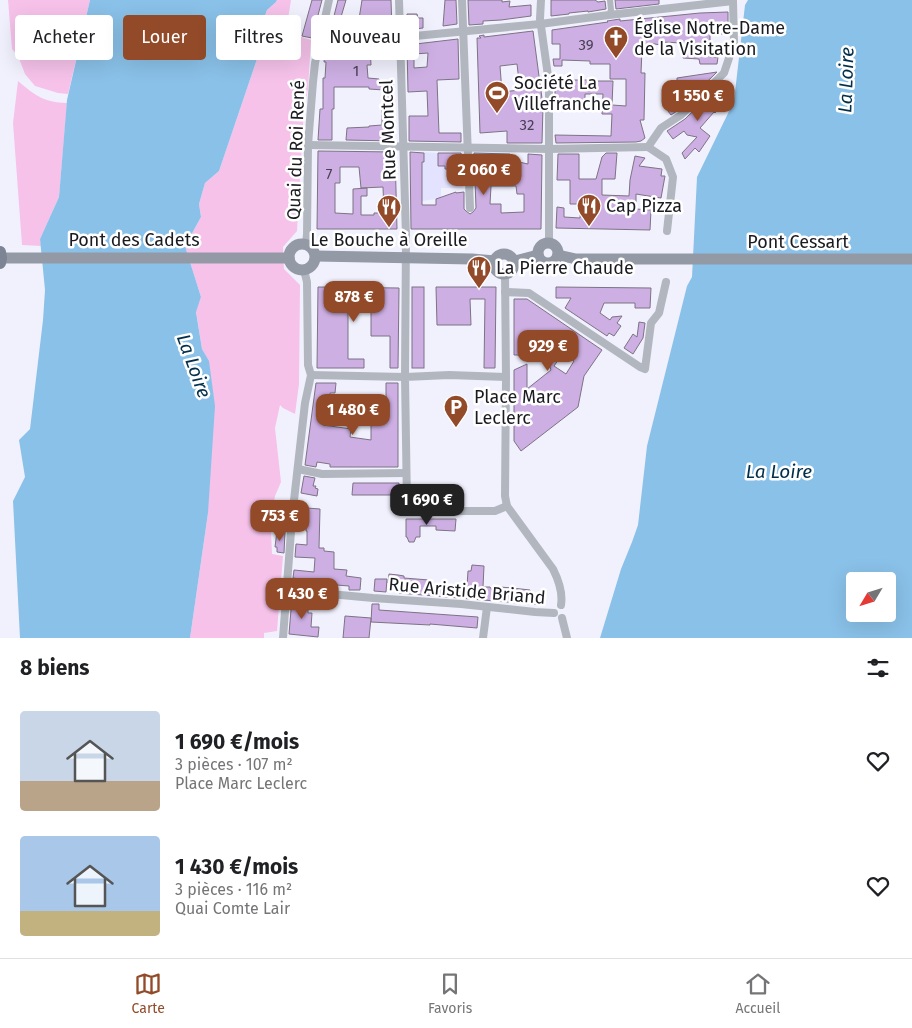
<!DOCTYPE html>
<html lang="fr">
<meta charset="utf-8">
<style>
:root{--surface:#fff;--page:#f2f2f2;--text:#202124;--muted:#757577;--line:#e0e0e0;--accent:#924a28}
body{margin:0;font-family:"Fira Sans",sans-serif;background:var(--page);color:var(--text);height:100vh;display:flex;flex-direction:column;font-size:19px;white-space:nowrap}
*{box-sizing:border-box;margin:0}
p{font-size:16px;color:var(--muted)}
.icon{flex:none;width:28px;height:28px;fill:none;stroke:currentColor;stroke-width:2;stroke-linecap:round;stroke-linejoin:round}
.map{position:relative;height:638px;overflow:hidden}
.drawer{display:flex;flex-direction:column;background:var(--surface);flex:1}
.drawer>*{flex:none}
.banner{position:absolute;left:15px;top:15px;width:500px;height:45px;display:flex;gap:10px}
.needle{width:32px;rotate:232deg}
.tools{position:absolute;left:846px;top:572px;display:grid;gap:10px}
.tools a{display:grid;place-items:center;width:50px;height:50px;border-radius:5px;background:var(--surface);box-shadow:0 5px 20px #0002;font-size:25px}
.price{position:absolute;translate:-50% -42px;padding:0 11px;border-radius:10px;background:var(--accent);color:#fff;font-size:16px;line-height:32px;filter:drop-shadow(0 1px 2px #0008)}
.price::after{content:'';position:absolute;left:50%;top:30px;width:15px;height:11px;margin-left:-8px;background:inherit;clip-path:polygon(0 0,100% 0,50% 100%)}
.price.selected{background:#222;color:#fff}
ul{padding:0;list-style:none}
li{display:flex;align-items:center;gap:15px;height:125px;padding:0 20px}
li span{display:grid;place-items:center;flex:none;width:140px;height:100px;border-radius:5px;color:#555}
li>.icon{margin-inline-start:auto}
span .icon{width:60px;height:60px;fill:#fffc;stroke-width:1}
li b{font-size:21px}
h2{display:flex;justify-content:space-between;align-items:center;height:60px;padding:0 20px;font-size:21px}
.tag{padding:0 18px;border-radius:5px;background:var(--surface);box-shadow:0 5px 20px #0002;font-size:18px;line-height:45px}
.tag.selected{background:var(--accent);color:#fff}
.tab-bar{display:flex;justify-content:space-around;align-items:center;height:70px;border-top:1px solid var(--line);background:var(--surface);font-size:14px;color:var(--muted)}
.tab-bar a{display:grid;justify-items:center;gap:2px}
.tab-bar .selected{color:var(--accent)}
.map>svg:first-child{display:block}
</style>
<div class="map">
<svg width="912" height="638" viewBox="0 0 912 638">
<rect width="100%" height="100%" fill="#f1f1fe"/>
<polygon fill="#e4e3ff" points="424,152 438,153 438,165 445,166 446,169 454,169 454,166 461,166 463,188 441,188 441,198 436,199 422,201 422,162 424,162"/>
<g fill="#f6c2ea">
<polygon points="8,0 90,0 68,94 58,93 35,86 25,74 18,56 12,49"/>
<polygon points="277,0 291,0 286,32 311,40 308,89 304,108 297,231 283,247 284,269 300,285 299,384 295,414 283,408 280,405 275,428 281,482 275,496 269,529 271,530 272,554 283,556 277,631 264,633 264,638 190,638 208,513 209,362 202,349 196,311 201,297 185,246 201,217 199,204 205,183 219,171 257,59 263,21 267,10 276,2"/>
<path d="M18,81C36,96 43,102 67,103L59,197L40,239L41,246L22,245L13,123Z"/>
</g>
<g fill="#8ac1e8" fill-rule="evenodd">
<polygon points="90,0 277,0 276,2 267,10 263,21 257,59 219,171 205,183 199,204 201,217 185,246 201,297 196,312 202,349 209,361 215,406 208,513 190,638 20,638 13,501 25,477 19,440 30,429 43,320 45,290 40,239 59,197 67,100"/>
<path d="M748,0H912V638H600L621,569L632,542L638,525L647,446L687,286L692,277L697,177L734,101L745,5ZM855,581H888V614H855Z"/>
</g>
<g fill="#cdafe3" stroke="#7d7384" fill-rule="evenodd">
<polygon points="312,0 322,0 312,38 302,36"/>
<polygon points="338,0 346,0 341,17 359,19 362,0 391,0 392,31 378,34 346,37 339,38 329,36"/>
<polygon points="445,0 456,0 457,24 443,26"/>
<polygon points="468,0 502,0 502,2 510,1 509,7 531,5 531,16 501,20 483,21 483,24 469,25"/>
<polygon points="551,0 595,0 598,2 605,1 606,9 588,12 588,11 569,13 569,14 551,16"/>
<polygon points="615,0 659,0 659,4 616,9"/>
<polygon points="728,12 728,34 710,34 710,57 718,57 717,64 700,64 699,59 683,58 683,43 661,42 660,45 650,43 648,50 642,50 641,73 645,73 644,120 640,120 645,138 641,141 636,142 556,143 555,135 611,136 612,114 602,114 603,94 585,94 585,106 555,106 555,80 595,80 595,81 613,81 612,105 626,106 626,79 610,79 610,64 590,64 590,61 562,60 562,66 554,66 553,59 560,59 560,44 552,44 552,30 608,22 607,21 620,19 620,21 700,13"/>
<polygon points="407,14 417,14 418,18 423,18 423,28 407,30"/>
<path d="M533,31L543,106L542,143H507V131L480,133L477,38H481L479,36L484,35V37ZM517,64L520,90L502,92L500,66Z"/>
<path d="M458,39L459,79L437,80L439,133H461V142L409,141V116H428L427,91L408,92L407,45ZM428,53L427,67L414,68V54Z"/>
<polygon points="370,46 371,65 367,65 368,78 379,79 379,81 393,80 394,141 346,140 347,128 369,127 369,126 382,125 382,110 384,110 384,90 369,89 369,87 334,87 334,109 332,109 332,140 318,140 320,109 323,109 323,78 325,78 326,62 324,62 325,53 344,51 344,49"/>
<polygon points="717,72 677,111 671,115 668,111 671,109 670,82 677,82 677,78"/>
<polygon points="723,82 727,83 717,97 723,102 715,113 714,112 700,128 710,136 699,152 695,148 685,159 682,153 697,137 687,135 684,131 673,139 667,131 685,119"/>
<path d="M318,151L395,152L397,229H317ZM340,167H359L361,188L383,187L384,213H374V215H361V196H367V188L353,189V214L335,213V183H340Z"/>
<path d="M410,152L424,153V162H422V205H436V199L456,192V193L464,192V209L466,211L470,214L473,212L476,208L474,153L510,154V160L528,164V154L542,155L541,229H411ZM491,186H516L517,194H524V212L501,213V204H490Z"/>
<polygon points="438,153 461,153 463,166 454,166 454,169 445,169 445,166 438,166"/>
<polygon points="606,153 617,153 615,179 602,179 602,195 629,196 630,180 635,156 645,158 639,166 662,169 661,176 665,176 661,198 636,194 636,209 651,210 650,230 556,228 557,207 564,208 564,217 580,218 581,204 570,204 570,180 557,180 558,154 579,154 579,179 596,179 602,157"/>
<polygon points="318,287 399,288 398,368 390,368 390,336 371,336 371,305 354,305 354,313 348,313 348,359 364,359 364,368 317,368"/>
<rect x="412" y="287" width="12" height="81"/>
<polygon points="436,287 496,287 495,368 484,368 485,299 470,299 471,325 437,325"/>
<polygon points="556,287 651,288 650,308 635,308 635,303 604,303 600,313 610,320 612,317 622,316 617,323 621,326 614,336 609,333 607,336 565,308 571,298 556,298"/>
<path d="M514,299H527L602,350L584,376L578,407L521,451L514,441V370L527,364V389L551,370L546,355H526L543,347L535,334H529L527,331V334H524V355H514ZM563,353L574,361L566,374L554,366Z"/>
<polygon points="639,322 645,323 643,338 633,354 624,348 633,334 637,337"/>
<polygon points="316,383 336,383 335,393 330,393 328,410 325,411 323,425 351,429 350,437 371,440 371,421 387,421 388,404 386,404 386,383 398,383 398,467 330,467 330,464 317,462 316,467 305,465"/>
<polygon points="304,476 315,478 313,486 316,486 315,488 318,489 317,496 301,493"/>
<polygon points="353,483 399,483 399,495 352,495"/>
<polygon points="307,508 320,509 319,548 324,548 324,551 334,552 334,569 347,570 346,576 361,578 360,590 349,590 349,586 324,584 324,581 310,580 310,586 300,586 300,579 293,578 294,570 314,572 315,558 295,557 296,544 307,545 307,531 306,531"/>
<polygon points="406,519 456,519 455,531 436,530 436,526 420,526 420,537 416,537 414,542 409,542 407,537 406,537"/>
<polygon points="277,531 285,532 284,553 277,552 277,547 275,547"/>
<polygon points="472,565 484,566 483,587 490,587 499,601 500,587 512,588 530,590 543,605 399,593 400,584 388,583 389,574 398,575 404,576 404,578 429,580 429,585 465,589 465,585 467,586 468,571 471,571"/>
<polygon points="375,579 387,579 386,592 374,591"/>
<polygon points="292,598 303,598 303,602 308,602 308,613 312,613 311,627 319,627 318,637 289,634"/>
<polygon points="372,604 379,604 379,610 478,617 477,628 430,624 430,625 371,622"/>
<polygon points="345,616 371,618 369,638 343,638"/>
</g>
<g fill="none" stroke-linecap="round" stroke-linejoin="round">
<polyline stroke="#b2b7bf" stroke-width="6" points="609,15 611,10 610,0"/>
<g stroke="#b2b7bf" stroke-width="8">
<polyline points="462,0 470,208"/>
<polyline points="541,0 540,19 549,83 549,243"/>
<polyline points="319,44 346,43 394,38 540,24 609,15 733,1 734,43 724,73 681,115 661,128 648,147"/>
<polyline points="308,145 549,149 648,147"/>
<polyline points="648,147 666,159 673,177 667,231"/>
<polyline points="306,244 307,234 308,145 313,82 315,63 329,0"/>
<path d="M505,274L506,377L505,496L507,506L553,569C558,579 563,593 561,605"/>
<polyline points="505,292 529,293 640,367 645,369 651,323 659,313 666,282"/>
<polyline points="311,375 405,377 406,237 399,0"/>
<polyline points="506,377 449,375 405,377 407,505 408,509 411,511 495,511 507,506"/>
<polyline points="298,469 322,474 406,473"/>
<polyline points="287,590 373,598 461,604 535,612 554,613"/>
<polyline points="562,618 567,638"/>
<polyline points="283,638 292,518 305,403 311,375 308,365 307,282 304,270"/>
<polyline points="483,638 487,607"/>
</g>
<g stroke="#9399a5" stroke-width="11">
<circle cx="548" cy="253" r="10"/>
<circle cx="302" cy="257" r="13"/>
<circle cx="504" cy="264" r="10"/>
<polyline points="558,255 576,259 912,259"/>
<polyline points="316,256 472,259 495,261"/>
<polyline points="1,258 289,258"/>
<polyline points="515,261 538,255"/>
</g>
<polyline stroke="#7d8493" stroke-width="12" points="0,252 1,258 0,263"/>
</g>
<defs>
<symbol id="church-pin" viewBox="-11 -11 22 30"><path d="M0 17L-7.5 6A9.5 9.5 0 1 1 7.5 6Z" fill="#924a28" stroke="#fff"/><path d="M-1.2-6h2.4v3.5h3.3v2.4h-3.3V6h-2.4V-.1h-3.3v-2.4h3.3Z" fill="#fff"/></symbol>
<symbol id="stadium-pin" viewBox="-11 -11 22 30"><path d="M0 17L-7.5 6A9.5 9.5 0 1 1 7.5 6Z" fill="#924a28" stroke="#fff"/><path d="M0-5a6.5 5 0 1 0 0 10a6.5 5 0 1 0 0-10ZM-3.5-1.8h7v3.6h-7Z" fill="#fff"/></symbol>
<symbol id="restaurant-pin" viewBox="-11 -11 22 30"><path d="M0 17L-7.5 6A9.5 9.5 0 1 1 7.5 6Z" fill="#924a28" stroke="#fff"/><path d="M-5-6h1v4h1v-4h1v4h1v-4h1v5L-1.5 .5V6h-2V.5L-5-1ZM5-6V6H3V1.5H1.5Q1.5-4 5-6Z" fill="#fff"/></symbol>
<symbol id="parking-pin" viewBox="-11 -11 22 30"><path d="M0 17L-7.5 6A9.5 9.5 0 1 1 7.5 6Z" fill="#924a28" stroke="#fff"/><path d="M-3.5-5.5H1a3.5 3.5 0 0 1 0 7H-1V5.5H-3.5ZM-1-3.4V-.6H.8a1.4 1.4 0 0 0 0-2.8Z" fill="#fff"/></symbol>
</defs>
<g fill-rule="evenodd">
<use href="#church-pin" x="602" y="24" width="28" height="38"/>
<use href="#stadium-pin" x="483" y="79" width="28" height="38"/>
<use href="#restaurant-pin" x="575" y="192" width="28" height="38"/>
<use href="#restaurant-pin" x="375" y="193" width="28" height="38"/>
<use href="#restaurant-pin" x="465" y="254" width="28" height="38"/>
<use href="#parking-pin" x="442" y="393" width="28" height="38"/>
</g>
<g text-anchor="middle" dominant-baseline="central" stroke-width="5" stroke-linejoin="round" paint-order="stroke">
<g font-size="15" fill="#473f52">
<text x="586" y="45">39</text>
<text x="356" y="71">1</text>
<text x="527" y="125">32</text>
<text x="329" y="174">7</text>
</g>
<g font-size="18" fill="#1a1a21" stroke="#fff" text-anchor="start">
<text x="634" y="28">Église Notre-Dame<tspan x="634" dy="21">de la Visitation</tspan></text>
<text x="514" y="83">Société La<tspan x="514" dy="21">Villefranche</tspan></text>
<text x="606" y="206">Cap Pizza</text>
<text x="389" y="240" text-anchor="middle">Le Bouche à Oreille</text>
<text x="496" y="268">La Pierre Chaude</text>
<text x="474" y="397">Place Marc<tspan x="474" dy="21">Leclerc</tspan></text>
</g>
<g font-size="18" fill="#1a1a21" stroke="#fff">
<text transform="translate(388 130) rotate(-92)">Rue Montcel</text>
<text transform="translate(296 150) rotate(-88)">Quai du Roi René</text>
<text x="134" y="240">Pont des Cadets</text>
<text x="798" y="242">Pont Cessart</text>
<text transform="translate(467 591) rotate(5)">Rue Aristide Briand</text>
</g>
<g font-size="19" font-style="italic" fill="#022f49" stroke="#fff">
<text transform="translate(846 80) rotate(-88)">La Loire</text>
<text transform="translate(194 366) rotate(70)">La Loire</text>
<text x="779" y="471">La Loire</text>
</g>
</g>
</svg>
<div class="tools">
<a><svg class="needle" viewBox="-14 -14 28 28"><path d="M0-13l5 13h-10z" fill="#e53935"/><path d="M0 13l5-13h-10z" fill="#757577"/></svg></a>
</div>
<b class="price" style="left:698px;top:122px">1 550 €</b>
<b class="price" style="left:484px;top:196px">2 060 €</b>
<b class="price" style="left:354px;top:323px">878 €</b>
<b class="price" style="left:548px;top:372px">929 €</b>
<b class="price" style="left:353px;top:436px">1 480 €</b>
<b class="price selected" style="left:427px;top:526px">1 690 €</b>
<b class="price" style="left:280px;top:542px">753 €</b>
<b class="price" style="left:302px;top:620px">1 430 €</b>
<div class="banner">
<a class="tag">Acheter</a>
<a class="tag selected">Louer</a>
<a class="tag">Filtres</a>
<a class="tag">Nouveau</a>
</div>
</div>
<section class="drawer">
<h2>8 biens<svg class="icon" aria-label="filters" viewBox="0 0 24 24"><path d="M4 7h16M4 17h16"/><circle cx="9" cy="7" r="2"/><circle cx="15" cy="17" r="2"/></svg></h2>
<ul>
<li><span style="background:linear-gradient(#c9d6e8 70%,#b9a48a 0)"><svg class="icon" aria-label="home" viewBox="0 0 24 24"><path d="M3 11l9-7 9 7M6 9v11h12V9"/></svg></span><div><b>1 690 €/mois</b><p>3 pièces · 107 m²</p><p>Place Marc Leclerc</p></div><svg class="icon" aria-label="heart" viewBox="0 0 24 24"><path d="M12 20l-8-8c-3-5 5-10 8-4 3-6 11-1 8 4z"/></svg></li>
<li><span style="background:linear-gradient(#a9c7e8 75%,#c2b280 0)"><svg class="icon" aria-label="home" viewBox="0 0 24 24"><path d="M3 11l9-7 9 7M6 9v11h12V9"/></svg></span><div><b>1 430 €/mois</b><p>3 pièces · 116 m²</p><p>Quai Comte Lair</p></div><svg class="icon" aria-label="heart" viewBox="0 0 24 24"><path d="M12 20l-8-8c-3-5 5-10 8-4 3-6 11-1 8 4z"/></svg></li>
</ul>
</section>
<nav class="tab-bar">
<a class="selected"><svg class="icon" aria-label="map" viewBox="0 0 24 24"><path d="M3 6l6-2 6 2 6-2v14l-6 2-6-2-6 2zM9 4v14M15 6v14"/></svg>Carte</a>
<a><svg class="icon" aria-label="saved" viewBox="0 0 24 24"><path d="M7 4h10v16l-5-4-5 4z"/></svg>Favoris</a>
<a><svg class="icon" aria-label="home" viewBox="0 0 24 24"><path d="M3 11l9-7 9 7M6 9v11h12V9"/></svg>Accueil</a>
</nav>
